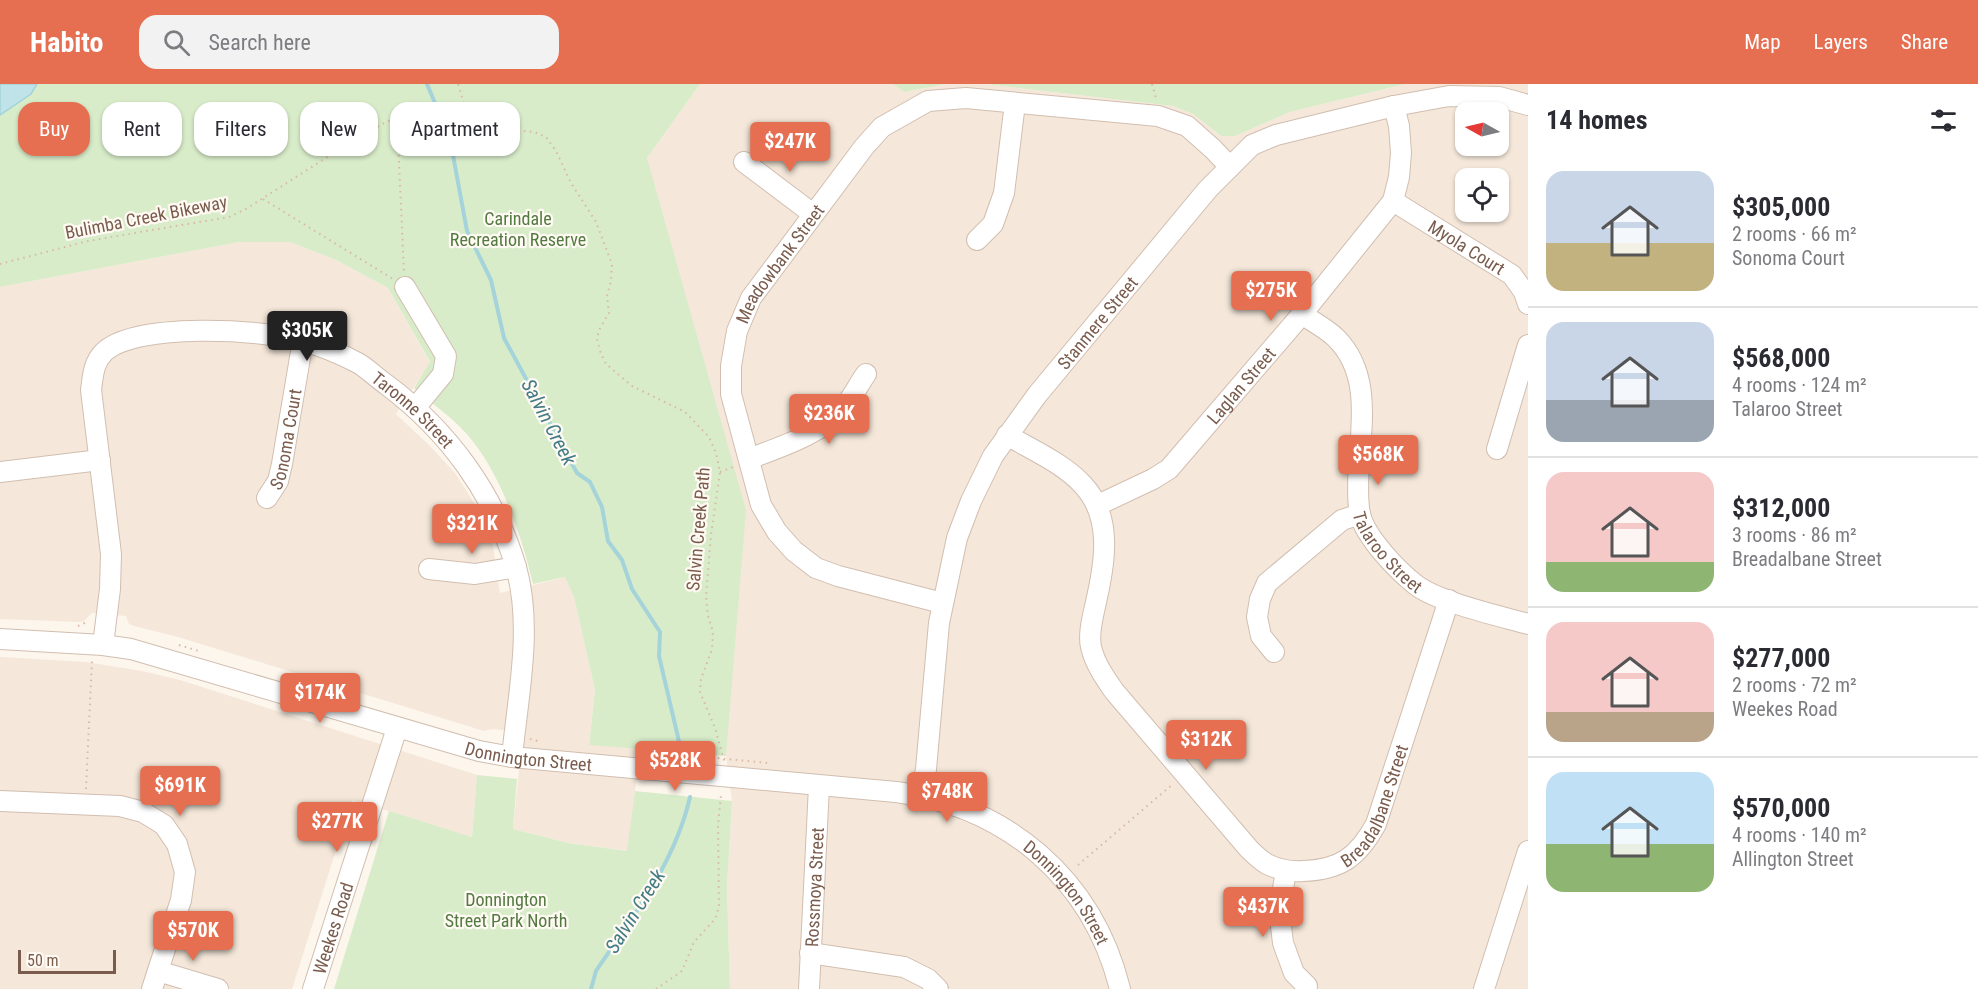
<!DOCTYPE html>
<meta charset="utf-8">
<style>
:root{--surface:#fff;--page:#f2f2f3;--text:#2b2b33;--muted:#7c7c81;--line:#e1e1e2;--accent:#e76f51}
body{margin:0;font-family:"Roboto Condensed",sans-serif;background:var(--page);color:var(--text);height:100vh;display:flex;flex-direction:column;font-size:22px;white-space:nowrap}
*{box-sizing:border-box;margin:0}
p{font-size:20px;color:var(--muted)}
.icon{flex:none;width:33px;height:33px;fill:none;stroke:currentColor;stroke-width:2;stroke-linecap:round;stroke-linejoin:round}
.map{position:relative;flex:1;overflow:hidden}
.sheet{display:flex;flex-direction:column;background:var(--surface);width:450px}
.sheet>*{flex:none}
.top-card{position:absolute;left:18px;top:18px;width:570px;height:54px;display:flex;gap:12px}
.needle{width:39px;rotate:278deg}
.controls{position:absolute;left:1455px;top:18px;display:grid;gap:12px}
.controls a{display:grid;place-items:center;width:54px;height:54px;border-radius:12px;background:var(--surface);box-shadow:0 2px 4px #0004;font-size:30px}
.scale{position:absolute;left:18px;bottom:15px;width:98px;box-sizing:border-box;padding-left:6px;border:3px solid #7a5c4d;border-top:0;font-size:16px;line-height:21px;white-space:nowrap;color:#7a5c4d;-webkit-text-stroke:4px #fffaf3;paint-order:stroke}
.price{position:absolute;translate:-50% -51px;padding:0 14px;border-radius:6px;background:var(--accent);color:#fff;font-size:20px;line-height:39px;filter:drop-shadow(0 2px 3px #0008)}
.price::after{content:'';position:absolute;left:50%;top:36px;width:18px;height:14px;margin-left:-9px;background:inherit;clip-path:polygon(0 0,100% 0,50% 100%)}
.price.on{background:#222;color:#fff}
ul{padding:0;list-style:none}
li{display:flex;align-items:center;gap:18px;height:150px;padding:0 18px}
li+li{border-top:2px solid var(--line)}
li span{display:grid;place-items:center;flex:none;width:168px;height:120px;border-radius:18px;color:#555}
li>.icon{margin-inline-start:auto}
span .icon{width:72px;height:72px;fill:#fffc;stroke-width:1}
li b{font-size:26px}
h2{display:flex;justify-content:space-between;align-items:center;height:72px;padding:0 18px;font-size:26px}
.pill{padding:0 21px;border-radius:18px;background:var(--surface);box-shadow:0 2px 4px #0004;font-size:21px;line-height:54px}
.pill.on{background:var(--accent);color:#fff}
header{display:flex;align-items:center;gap:36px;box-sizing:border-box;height:84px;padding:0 30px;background:var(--accent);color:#fff}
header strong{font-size:28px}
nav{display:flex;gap:33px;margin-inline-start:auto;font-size:21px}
.search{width:420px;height:54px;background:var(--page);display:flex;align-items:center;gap:15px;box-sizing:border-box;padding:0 21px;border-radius:18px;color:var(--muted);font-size:22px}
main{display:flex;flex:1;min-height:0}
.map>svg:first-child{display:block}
</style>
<header>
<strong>Habito</strong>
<div class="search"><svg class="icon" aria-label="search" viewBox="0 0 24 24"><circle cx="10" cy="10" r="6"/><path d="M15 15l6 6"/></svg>Search here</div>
<nav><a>Map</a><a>Layers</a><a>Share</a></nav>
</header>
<main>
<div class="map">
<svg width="1528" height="905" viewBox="0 0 1528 905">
<rect width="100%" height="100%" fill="#fdf6ec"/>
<g fill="#f5e8da" fill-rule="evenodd">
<path d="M700,0H893L904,8L946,0H985L1173,22L1193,30L1221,52H1235L1290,28L1405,0H1528V905H730L727,804L732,717L647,74ZM1466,28H1498V62H1466ZM1466,94H1498V128H1466Z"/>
<polygon points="239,158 290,158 336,176 388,204 430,279 396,330 430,362 455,389 480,428 493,462 500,509 566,493 574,513 595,606 589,660 640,665 628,767 568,759 513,745 523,648 493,645 484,647 178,553 134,542 129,540 126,532 92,529 84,537 79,538 0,535 0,203"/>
<polygon points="0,573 86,578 142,587 180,596 477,691 472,753 352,716 292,905 0,905"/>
</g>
<g fill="#d8ecc9">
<path d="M0,0H700L647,74L746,426L726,672L589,661L595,606L574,513L565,493L533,500C521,449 498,380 460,343C446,329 429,317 414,304L430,278L388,204L336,176L290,158H239L0,203Z"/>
<polygon points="893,0 946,0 904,8"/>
<polygon points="985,0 1405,0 1290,28 1235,52 1221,52 1193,30 1173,22"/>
<polygon points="477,691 517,695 513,745 568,759 627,767 635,707 732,717 727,804 730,905 334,905 389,727 472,753"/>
</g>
<polygon fill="#bfe3e8" stroke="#a5d3da" stroke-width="1.5" points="0,0 37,0 31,10 0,31"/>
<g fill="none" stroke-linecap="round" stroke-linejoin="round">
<g stroke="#a5d3da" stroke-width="4">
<polyline points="427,0 450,55 467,147 491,196 504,254 577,389 590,398 602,423 608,457 622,476 632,505 660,548 659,572 685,683"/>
<path d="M591,905L596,887C633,832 675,779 690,713"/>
</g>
<defs>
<g id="minor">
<polyline points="744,78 813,130"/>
<path id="s1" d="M1393,117L1512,191L1524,208L1528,220"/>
<polyline points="977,156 993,140 1004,109 1015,19"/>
<polyline points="405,203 446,272 443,290 415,324"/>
<path id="s2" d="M1302,230C1313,238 1327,245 1336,254C1370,288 1362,336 1359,380C1358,395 1357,415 1360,430C1365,453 1398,487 1416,501C1438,518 1500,532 1528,540"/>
<path id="s3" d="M1007,351C1032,366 1063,379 1083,401C1113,433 1105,479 1096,518C1093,532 1088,549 1091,563C1095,580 1105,594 1114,607L1249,765C1254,770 1260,776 1267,780C1279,786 1289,788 1303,787C1340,786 1358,773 1376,740L1449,516"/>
<polyline points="1497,365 1528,261"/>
<path d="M749,375C782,362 818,352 842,325C852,315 858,301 866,290"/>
<polyline points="0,388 100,376"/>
<path id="s4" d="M267,414L278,397L282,380L303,256"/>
<path id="s5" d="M1098,421L1153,395L1169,385L1302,230L1393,117L1399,93L1401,69L1399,42L1394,22"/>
<polyline points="429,485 475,490 516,483"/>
<path id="s6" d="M942,519L838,492L816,484L794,467L777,448L761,421L731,310V282L737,247L751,214L864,63L882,43L928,17L966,14L1158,32L1187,42L1213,65L1230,83"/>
<path id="s7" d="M0,555L103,561L131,565L479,667L512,673L896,708C1008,722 1093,796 1120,905"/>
<path id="s8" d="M103,561L110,505L111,470L91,306C93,292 93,279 104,268C136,238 262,245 303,257C322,262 341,270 358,279C368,285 377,294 387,301C448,347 494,409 516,483C533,543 518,611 512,673"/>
<polyline points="1274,568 1261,552 1257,533 1260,515 1267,499 1342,436 1360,430"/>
<path id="s9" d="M921,711L926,685L939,539L957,454L971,417L993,372L1037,311L1208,105L1252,61L1276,51L1394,22L1449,12L1499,13L1528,21"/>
<polyline points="0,717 120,722 143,728 164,741 177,760 185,788 181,816 152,905"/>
<polyline points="1286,788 1283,804 1281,842 1283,859 1294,889 1307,902"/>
<polyline points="810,869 904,883 928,895 938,905"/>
<polyline points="158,887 218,905"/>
<path id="s10" d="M313,905L397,644"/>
<path id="s11" d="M809,905L819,702"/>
<polyline points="1484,905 1528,767"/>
</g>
</defs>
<use href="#minor" stroke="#d1beb0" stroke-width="22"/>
<g stroke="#d9b8a5" stroke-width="2" stroke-dasharray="1.5 4.5" stroke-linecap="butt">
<polyline points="1152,0 1156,14"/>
<polyline points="467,29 472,42 534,48 546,53 556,67 571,99 596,138 612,180 611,197 607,212 609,229 599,246 597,255 601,270 606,280 632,302 685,328 709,353 716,369 720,388 711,451 706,513 708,532 713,548 712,565 701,595 700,608 715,644 724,677"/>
<polyline points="397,35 404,188"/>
<polyline points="263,115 393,195"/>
<polyline points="0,180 88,157 229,133 246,125 354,56 386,38 397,34 467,29 458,0"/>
<polyline points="720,388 733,383"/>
<polyline points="78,542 89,537"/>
<polyline points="179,561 199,567"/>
<polyline points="530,655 541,658"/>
<polyline points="676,670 768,679"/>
<polyline points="86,705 92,576"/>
<polyline points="1078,781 1173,700"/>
<polyline points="656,905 682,887 694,858 715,835 719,823 718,741 721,711"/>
</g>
<use href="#minor" stroke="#fff" stroke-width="20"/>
</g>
<g text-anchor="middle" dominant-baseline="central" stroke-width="4.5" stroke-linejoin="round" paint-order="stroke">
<g font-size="18" fill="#7a5c4d" stroke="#fffaf3">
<text transform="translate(146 133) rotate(-11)">Bulimba Creek Bikeway</text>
<text stroke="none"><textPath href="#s1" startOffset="87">Myola Court</textPath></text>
<text stroke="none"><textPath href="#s6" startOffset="474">Meadowbank Street</textPath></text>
<text stroke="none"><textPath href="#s9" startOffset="519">Stanmere Street</textPath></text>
<text stroke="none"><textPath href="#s5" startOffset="190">Laglan Street</textPath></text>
<text stroke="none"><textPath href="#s8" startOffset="633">Taronne Street</textPath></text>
<text stroke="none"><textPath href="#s4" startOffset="63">Sonoma Court</textPath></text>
<text transform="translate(698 445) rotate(-85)">Salvin Creek Path</text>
<text stroke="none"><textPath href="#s2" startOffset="272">Talaroo Street</textPath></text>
<text stroke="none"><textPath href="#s7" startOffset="544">Donnington Street</textPath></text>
<text stroke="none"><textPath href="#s3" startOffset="686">Breadalbane Street</textPath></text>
<text stroke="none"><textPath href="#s11" startOffset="102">Rossmoya Street</textPath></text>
<text stroke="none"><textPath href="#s7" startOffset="1119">Donnington Street</textPath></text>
<text stroke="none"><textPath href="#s10" startOffset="64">Weekes Road</textPath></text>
</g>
<g font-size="18" fill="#537a41" stroke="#fffaf3">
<text x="518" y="134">Carindale<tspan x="518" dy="21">Recreation Reserve</tspan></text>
<text x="506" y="815">Donnington<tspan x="506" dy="21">Street Park North</tspan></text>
</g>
<g font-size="20" font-style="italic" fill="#437c86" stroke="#fffaf3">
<text transform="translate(549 338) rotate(62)">Salvin Creek</text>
<text transform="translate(635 827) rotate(-58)">Salvin Creek</text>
</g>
</g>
</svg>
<div class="controls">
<a><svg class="needle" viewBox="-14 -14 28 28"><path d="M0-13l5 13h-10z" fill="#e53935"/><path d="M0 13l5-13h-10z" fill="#7c7c81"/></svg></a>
<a><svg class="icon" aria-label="locate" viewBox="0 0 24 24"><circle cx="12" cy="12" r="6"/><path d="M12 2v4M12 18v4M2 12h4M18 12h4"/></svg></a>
</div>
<div class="scale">50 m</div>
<b class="price" style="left:790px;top:89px">$247K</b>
<b class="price" style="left:1271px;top:238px">$275K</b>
<b class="price on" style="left:307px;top:278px">$305K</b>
<b class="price" style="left:829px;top:361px">$236K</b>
<b class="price" style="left:1378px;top:402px">$568K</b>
<b class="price" style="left:472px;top:471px">$321K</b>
<b class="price" style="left:320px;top:640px">$174K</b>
<b class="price" style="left:1206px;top:687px">$312K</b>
<b class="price" style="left:675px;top:708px">$528K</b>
<b class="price" style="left:180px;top:733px">$691K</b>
<b class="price" style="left:947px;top:739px">$748K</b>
<b class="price" style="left:337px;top:769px">$277K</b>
<b class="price" style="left:1263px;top:854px">$437K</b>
<b class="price" style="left:193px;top:878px">$570K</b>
<div class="top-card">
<a class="pill on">Buy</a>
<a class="pill">Rent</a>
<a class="pill">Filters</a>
<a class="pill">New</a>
<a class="pill">Apartment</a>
</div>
</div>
<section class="sheet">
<h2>14 homes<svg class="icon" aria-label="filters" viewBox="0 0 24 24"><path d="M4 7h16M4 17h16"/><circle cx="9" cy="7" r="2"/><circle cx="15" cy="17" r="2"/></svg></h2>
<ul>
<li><span style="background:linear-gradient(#c9d6e8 60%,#c2b280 0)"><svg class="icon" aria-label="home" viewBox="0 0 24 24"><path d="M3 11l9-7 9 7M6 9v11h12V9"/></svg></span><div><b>$305,000</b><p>2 rooms · 66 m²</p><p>Sonoma Court</p></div></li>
<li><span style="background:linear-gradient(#c9d6e8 65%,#9aa5b1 0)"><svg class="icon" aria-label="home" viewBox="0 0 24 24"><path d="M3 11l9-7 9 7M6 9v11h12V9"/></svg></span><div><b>$568,000</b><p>4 rooms · 124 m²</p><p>Talaroo Street</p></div></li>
<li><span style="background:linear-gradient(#f6c9c9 75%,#8fb573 0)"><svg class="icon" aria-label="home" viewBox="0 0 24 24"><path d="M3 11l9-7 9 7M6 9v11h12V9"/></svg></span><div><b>$312,000</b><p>3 rooms · 86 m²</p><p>Breadalbane Street</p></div></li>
<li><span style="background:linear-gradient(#f6c9c9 75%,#b9a48a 0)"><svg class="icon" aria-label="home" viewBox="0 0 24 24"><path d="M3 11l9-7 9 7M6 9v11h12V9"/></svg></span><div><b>$277,000</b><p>2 rooms · 72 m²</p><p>Weekes Road</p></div></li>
<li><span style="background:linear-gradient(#bfe0f5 60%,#8fb573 0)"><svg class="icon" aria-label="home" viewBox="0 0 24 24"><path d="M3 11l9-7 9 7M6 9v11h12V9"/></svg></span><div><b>$570,000</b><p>4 rooms · 140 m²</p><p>Allington Street</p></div></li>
</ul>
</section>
</main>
